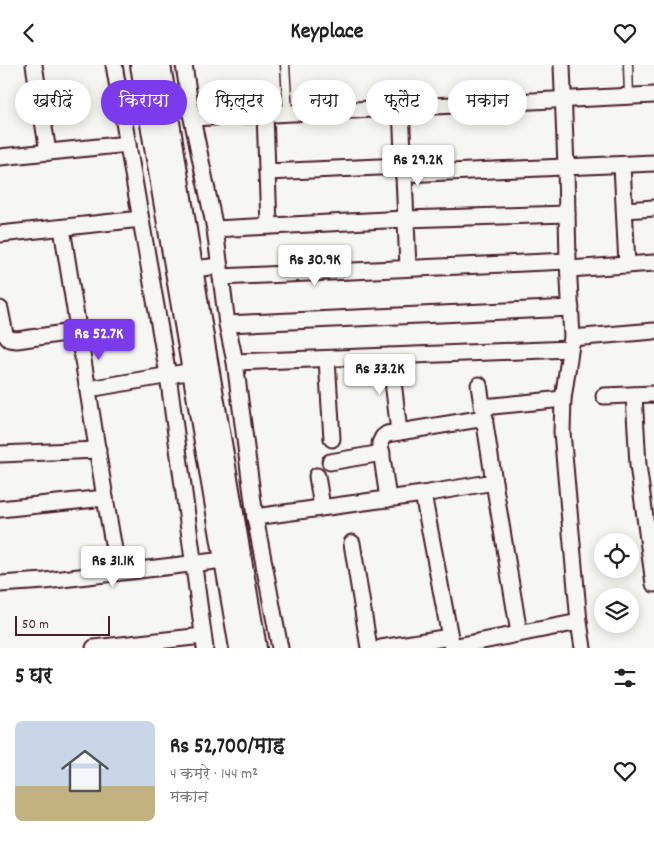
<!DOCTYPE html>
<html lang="hi">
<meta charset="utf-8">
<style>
:root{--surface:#fff;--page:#f2f2f2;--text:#222;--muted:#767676;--line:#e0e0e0;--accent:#7c3aed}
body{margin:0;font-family:Dekko,"Playpen Sans Deva",sans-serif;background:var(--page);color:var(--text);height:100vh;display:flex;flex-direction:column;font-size:19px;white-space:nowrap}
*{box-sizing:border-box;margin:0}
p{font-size:16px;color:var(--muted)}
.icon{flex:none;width:28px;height:28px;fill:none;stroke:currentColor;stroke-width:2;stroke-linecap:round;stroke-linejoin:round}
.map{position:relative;height:583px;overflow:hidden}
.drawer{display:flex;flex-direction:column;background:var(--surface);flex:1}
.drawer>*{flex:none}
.guide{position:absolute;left:15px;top:15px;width:625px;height:45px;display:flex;gap:10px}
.fabs{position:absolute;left:594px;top:468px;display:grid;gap:10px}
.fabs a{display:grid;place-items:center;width:45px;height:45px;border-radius:50%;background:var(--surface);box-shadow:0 2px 12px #0003;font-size:25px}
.scale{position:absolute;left:15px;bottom:12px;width:95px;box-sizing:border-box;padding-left:5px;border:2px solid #4a1f2b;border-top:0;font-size:14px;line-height:18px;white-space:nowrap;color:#4a1f2b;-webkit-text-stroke:4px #f6f6f2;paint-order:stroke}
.price{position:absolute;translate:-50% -42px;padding:0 11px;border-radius:5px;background:#fff;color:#222;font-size:16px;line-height:32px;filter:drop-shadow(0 1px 2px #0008)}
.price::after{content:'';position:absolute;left:50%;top:30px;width:15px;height:11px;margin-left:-8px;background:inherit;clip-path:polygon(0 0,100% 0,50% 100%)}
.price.active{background:var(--accent);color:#fff}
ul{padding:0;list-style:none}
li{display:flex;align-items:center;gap:15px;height:125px;padding:0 15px}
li+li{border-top:1px solid var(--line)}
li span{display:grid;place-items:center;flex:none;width:140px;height:100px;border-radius:8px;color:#555}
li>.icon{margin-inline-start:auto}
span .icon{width:60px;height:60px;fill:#fffc;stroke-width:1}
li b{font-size:21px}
h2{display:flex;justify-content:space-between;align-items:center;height:60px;padding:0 15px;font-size:21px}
.chip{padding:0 18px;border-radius:22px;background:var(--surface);box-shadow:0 2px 12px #0003;font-size:18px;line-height:45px}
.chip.active{background:var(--accent);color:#fff}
header{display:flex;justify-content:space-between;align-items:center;height:65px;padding:0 15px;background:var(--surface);font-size:22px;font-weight:700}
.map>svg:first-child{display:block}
</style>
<header><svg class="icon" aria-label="back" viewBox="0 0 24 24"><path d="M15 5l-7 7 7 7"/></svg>Keyplace<svg class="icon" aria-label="heart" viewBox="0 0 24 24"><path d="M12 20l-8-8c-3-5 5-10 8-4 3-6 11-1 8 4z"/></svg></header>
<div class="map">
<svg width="654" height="583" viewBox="0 0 654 583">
<rect width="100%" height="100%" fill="#f6f6f2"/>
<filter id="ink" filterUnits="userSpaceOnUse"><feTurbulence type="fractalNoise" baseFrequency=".02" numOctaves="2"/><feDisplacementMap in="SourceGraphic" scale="10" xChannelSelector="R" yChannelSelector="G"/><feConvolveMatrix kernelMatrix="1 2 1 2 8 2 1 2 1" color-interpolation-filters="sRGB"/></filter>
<g filter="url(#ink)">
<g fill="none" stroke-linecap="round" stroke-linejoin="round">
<defs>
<g id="lane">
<polyline points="285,0 288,49"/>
<polyline points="628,0 629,31"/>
</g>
<g id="street">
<polyline points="34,0 48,87"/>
<polyline points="114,0 168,310 205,583"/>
<polyline points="184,0 192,53 215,164 227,259 235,297 255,452 280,583"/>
<polyline points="562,0 566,102 568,196 572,273 563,334 562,367 579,557 583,583"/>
<polyline points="401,43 408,202"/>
<polyline points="265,49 269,161"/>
<polyline points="192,53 654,30"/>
<polyline points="0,92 128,79"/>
<polyline points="622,100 627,200"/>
<polyline points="267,107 402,101"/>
<polyline points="403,109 654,98"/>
<polyline points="625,145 654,143"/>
<polyline points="62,163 105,433"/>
<polyline points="215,164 405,154 567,149"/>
<polyline points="0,169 141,154"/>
<polyline points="192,204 220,201"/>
<polyline points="569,204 654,198"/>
<polyline points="221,212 568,196"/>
<polyline points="0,244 5,269 9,274 17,275 79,266"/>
<polyline points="227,259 571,243"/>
<polyline points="572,273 654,266"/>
<polyline points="390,291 399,367"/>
<polyline points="327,294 332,374"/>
<polyline points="235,297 570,284"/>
<polyline points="479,320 494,417"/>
<polyline points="89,324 193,306"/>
<polyline points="634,330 638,400 654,519"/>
<polyline points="604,331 654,329"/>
<polyline points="483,342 563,334"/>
<polyline points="0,389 98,385"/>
<polyline points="330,397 382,388"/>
<polyline points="317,411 322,442"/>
<polyline points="423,429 494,417 519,568"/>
<polyline points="388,434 380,378 383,372 387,369 485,353"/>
<polyline points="0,444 105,433 118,507"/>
<polyline points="255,452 423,429 452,583"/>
<polyline points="352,478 369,583"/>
<polyline points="0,519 45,516 224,495"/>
<polyline points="452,582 579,557"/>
<polyline points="94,583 203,571"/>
<polyline points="381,583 450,572"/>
</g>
<g id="secondary">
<polyline points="141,0 240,583"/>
<polyline points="160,0 204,278 256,583"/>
</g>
</defs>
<use href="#lane" stroke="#4a1f2b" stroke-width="11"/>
<use href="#street" stroke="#4a1f2b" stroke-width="19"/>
<use href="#secondary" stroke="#4a1f2b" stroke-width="24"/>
<use href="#lane" stroke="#f6f6f2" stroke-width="8"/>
<use href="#street" stroke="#f6f6f2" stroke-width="15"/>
<use href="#secondary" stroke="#f6f6f2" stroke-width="20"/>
</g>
</g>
</svg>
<div class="fabs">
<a><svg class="icon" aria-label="locate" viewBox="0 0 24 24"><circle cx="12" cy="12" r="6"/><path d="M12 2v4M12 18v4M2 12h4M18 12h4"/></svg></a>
<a><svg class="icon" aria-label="layers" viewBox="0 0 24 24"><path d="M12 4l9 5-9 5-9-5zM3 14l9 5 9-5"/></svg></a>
</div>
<div class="scale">50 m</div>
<b class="price" style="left:418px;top:122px">Rs 29.2K</b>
<b class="price" style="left:315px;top:222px">Rs 30.9K</b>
<b class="price active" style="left:99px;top:296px">Rs 52.7K</b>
<b class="price" style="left:380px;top:331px">Rs 33.2K</b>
<b class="price" style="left:113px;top:523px">Rs 31.1K</b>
<div class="guide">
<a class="chip">खरीदें</a>
<a class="chip active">किराया</a>
<a class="chip">फ़िल्टर</a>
<a class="chip">नया</a>
<a class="chip">फ़्लैट</a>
<a class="chip">मकान</a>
</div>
</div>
<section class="drawer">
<h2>5 घर<svg class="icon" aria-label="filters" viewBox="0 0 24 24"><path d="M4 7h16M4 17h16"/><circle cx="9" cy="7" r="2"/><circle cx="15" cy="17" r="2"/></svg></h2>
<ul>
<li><span style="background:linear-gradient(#c9d6e8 65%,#c2b280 0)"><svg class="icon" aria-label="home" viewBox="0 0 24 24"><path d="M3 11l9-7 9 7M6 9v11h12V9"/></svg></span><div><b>Rs 52,700/माह</b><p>4 कमरे · 144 m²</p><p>मकान</p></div><svg class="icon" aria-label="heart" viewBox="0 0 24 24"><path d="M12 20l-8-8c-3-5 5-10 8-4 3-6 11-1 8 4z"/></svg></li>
</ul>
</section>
